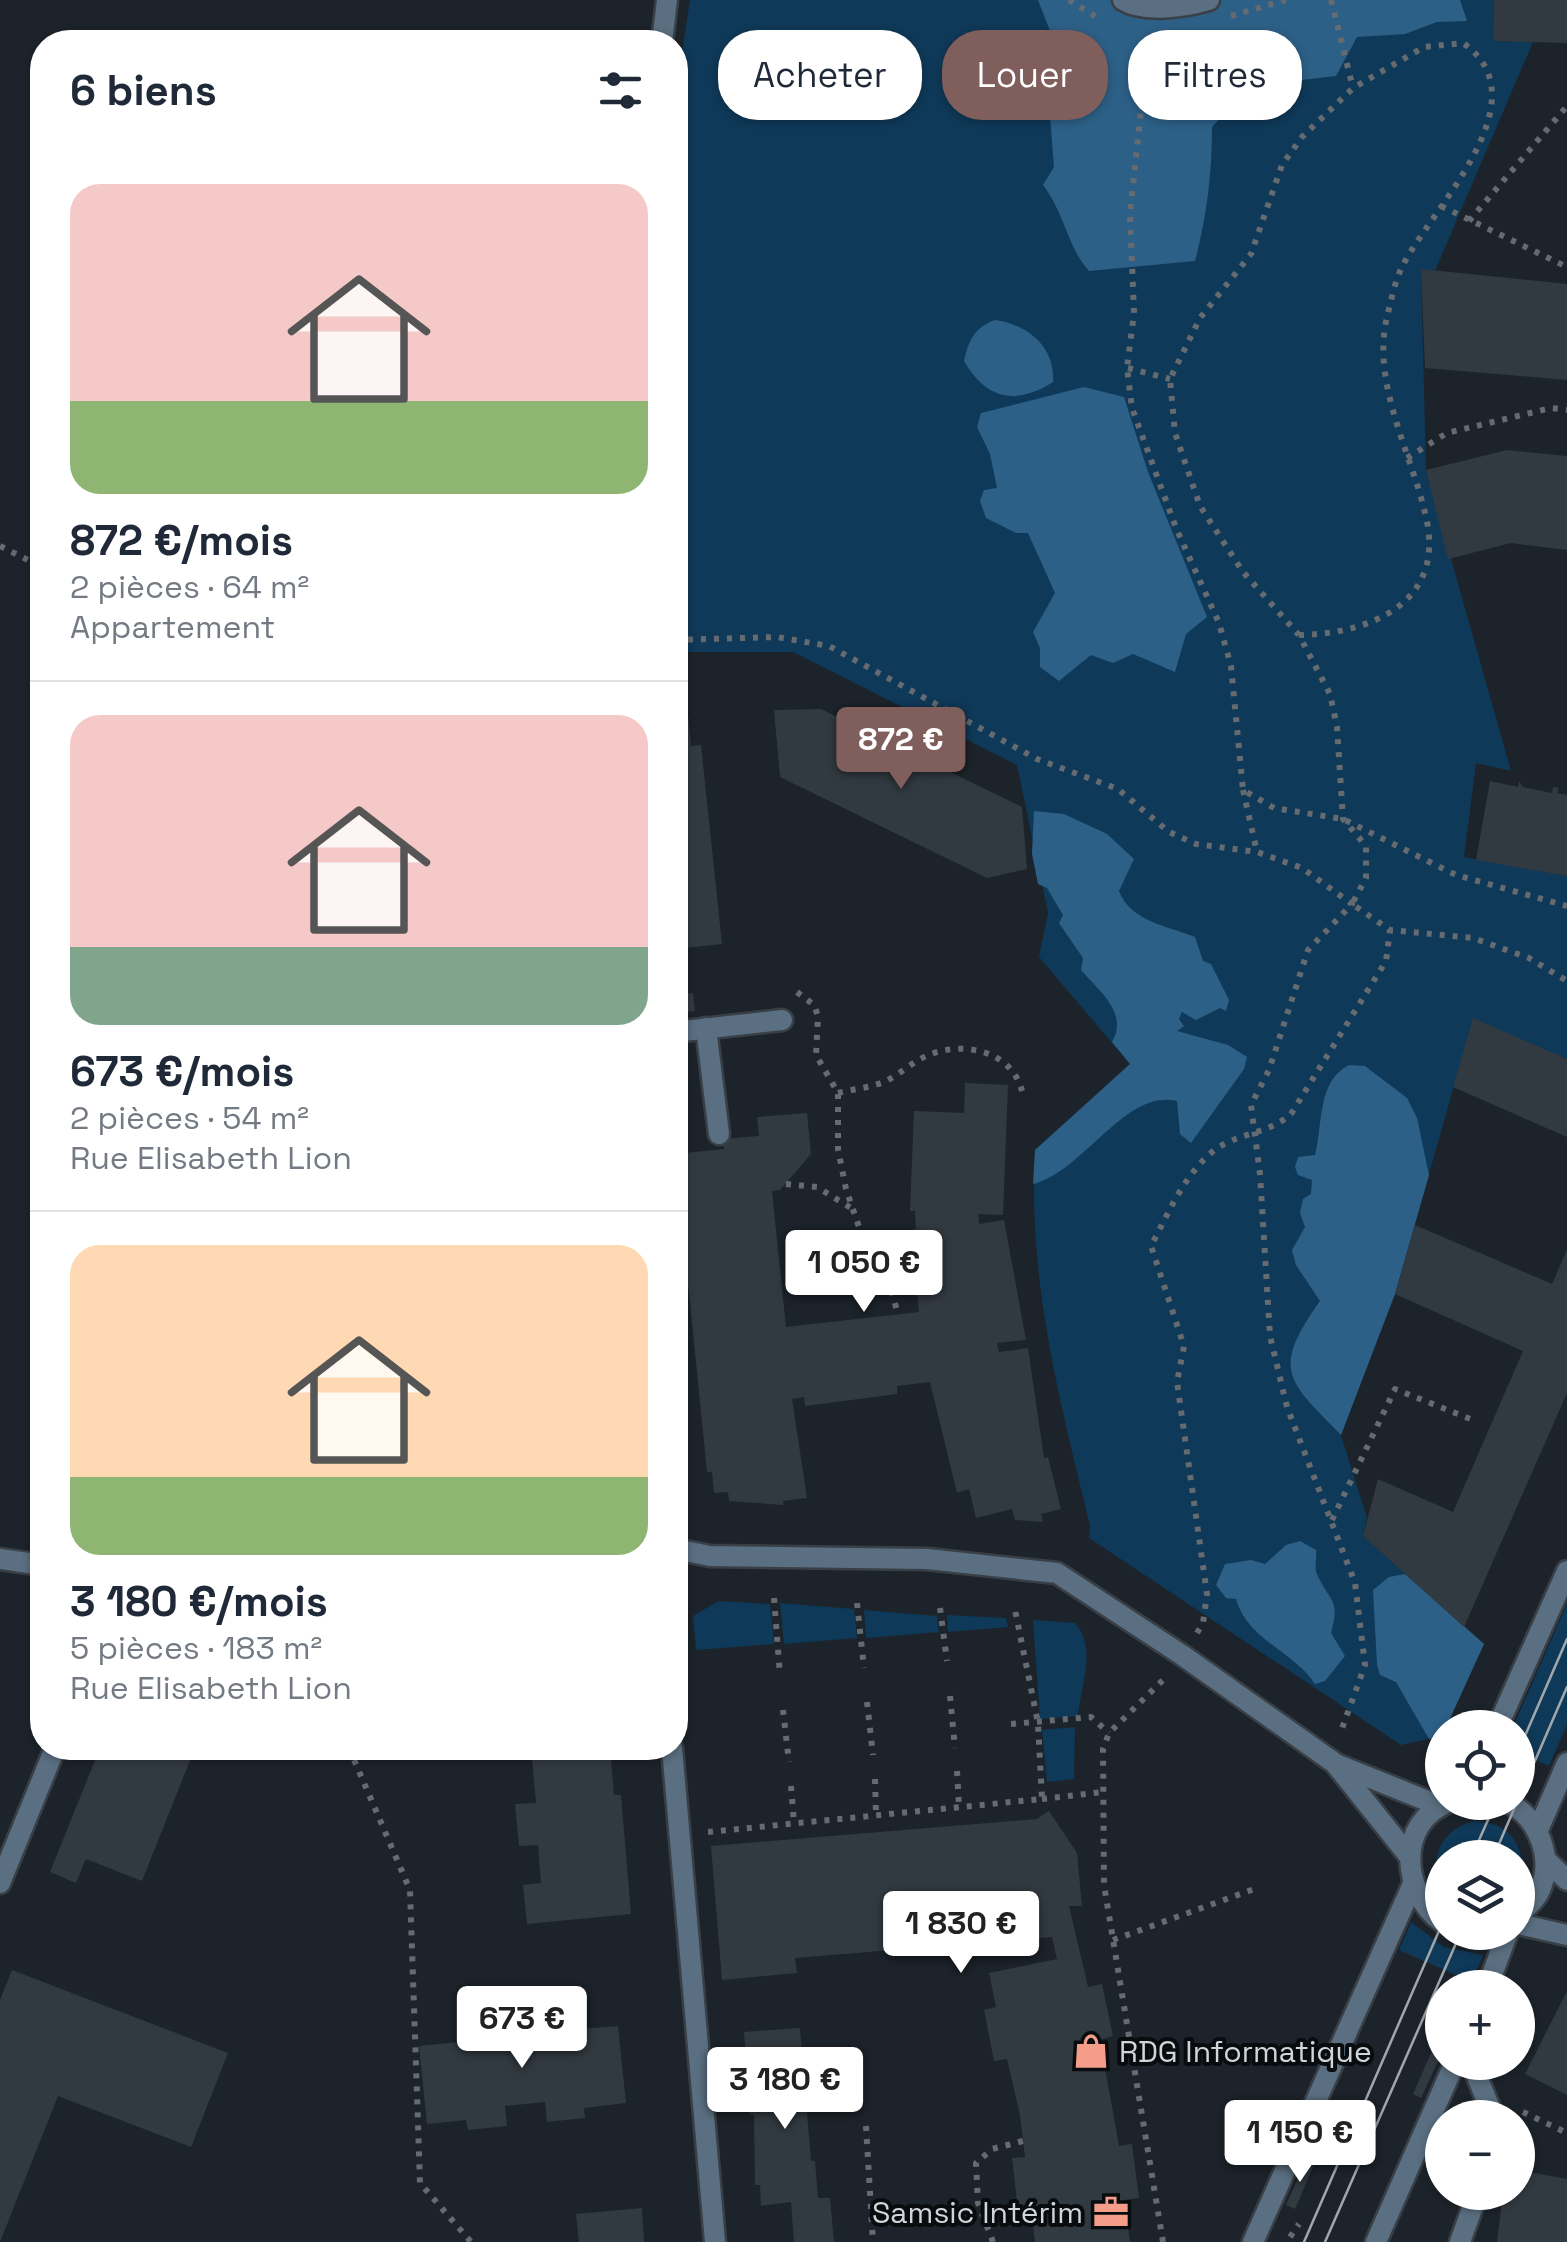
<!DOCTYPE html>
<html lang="fr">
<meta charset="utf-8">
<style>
:root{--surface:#fff;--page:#f6f6f7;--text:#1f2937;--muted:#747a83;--line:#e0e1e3;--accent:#7f5e5c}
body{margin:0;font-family:"Space Grotesk",sans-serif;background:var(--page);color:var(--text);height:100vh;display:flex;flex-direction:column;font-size:38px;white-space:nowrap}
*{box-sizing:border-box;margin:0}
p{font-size:32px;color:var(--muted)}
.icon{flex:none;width:55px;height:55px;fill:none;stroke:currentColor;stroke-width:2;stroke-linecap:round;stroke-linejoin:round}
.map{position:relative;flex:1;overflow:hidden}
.drawer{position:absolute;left:30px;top:30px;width:658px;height:1730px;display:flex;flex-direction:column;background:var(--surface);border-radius:40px;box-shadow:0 2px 8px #0004}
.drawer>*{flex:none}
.top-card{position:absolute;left:718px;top:30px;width:698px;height:90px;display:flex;gap:20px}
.fabs{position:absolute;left:1425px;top:1710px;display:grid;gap:20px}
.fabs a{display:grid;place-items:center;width:110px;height:110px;border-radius:50%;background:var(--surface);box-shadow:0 2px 8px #0004;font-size:50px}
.price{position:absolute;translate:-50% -85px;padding:0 22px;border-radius:10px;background:#fff;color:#222;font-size:32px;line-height:65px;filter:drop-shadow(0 2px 5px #0008)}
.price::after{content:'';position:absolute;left:50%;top:60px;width:30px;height:22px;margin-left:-15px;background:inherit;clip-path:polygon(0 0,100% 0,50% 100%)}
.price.selected{background:var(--accent);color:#fff}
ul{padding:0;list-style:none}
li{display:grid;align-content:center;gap:20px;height:530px;padding:0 40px}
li+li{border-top:2px solid var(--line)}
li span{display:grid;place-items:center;height:310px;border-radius:30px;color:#555}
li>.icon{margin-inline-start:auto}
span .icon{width:180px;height:180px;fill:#fffc;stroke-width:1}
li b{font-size:42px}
h2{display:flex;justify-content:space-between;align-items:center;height:120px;padding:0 40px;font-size:42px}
.tag{padding:0 35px;border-radius:40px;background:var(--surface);box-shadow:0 2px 8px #0004;font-size:35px;line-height:90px}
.tag.selected{background:var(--accent);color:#fff}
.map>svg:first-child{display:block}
</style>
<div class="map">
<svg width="1567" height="2242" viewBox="0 0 1567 2242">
<rect width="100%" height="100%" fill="#1c232a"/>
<g fill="#0f3958">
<path d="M690,0H1494L1493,41L1533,42L1435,271L1421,270L1426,470L1511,771L1476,763L1464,857L1567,876V1059L1473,1019L1395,1294L1341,1435L1367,1518L1363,1536L1484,1644L1442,1736L1401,1745L1089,1538L1090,1525C1059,1398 1028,1282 1035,1150L1130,1064L1039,957L1048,913L1017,765L793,652H675V98Z"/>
<polygon points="719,1601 770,1604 774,1644 696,1650 693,1616"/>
<polygon points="780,1603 854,1609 857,1638 784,1644"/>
<polygon points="1567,1604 1567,1725 1549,1766 1518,1752 1518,1728 1513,1727"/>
<polygon points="864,1610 937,1616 939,1632 866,1638"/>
<polygon points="947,1615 1006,1618 1008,1627 948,1632"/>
<path d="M1033,1620L1075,1623C1097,1647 1081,1686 1078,1716L1040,1719Z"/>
<polygon points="1075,1727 1074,1779 1047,1782 1042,1730"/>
<path d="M1470,1822C1508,1817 1532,1851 1518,1886V1858H1442V1888C1428,1860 1440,1832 1470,1822Z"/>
<polygon points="1411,1922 1444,1947 1483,1955 1472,1982 1399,1950"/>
</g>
<g fill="#2d6087">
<path d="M1038,0H1460L1467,21L1437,22L1405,34L1357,37L1336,76L1250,86L1212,127C1212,174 1207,215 1195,261L1089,271C1068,248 1065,214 1043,185L1054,167L1049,103L1059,54Z"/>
<path d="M995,320C1029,325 1055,347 1053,382C1015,406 986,399 964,361C968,341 975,327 995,320Z"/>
<polygon points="1084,387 1124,397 1148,472 1207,617 1186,634 1175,672 1133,654 1113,663 1091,655 1059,681 1040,667 1040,648 1033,632 1055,593 1028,533 1016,533 986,518 980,501 984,490 997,488 990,454 977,427 981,413"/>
<path d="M1034,811L1064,814L1107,834L1134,859L1119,891C1131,922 1168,926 1195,937L1203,961L1211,964L1229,1000L1226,1011L1220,1008L1196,1020L1182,1012L1179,1019L1184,1026L1177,1031L1228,1045L1247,1057L1244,1069L1191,1143L1180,1134L1177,1101C1126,1088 1083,1172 1033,1184L1035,1150L1130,1064L1112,1042C1129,1013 1099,991 1081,970L1083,958L1059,923L1063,915L1047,888L1038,884L1032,854Z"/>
<path d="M1349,1065L1365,1066L1407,1098L1417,1118L1429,1175L1395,1294L1341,1435C1287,1380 1271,1370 1320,1301L1296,1265L1292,1250L1305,1227L1300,1213L1303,1199L1311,1194L1312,1180L1298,1175L1295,1167L1298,1157L1315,1155C1323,1124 1317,1081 1349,1065Z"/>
<path d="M1300,1541L1316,1550C1317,1559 1314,1567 1317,1574C1329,1602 1341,1598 1331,1633L1345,1656L1325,1681L1315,1684C1293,1650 1248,1641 1236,1599L1226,1598L1216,1585L1225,1564L1251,1560L1265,1564L1286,1545Z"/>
<polygon points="1405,1574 1484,1644 1442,1736 1429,1739 1396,1682 1380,1675 1377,1665 1373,1590 1389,1577"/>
</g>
<g fill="#323a41">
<polygon points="1494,0 1567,0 1567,43 1493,41"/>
<polygon points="1421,269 1567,284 1567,380 1425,368"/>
<polygon points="1507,450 1567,456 1567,550 1511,543 1448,559 1426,470"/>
<polygon points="821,709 1022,807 1027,869 987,878 780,777 774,710"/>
<polygon points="688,714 691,746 701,745 722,944 675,949 675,716"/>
<polygon points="1490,781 1518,787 1519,781 1523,787 1552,793 1553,787 1559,788 1557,793 1567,795 1567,876 1476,860"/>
<polygon points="693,993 695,1011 675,1013 675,994"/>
<polygon points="1473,1018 1567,1059 1567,1137 1453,1087"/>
<polygon points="965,1083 1008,1085 1003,1215 978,1214 979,1224 1004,1220 1026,1340 997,1343 999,1352 1028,1348 1044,1458 1048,1457 1061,1509 1041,1514 1043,1522 1015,1520 1012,1509 976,1518 969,1489 957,1493 930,1382 897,1386 897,1394 859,1399 805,1406 804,1397 792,1399 807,1498 783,1501 783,1505 729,1501 728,1492 714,1493 712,1472 707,1472 675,1154 724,1149 723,1139 759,1136 757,1117 807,1113 811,1154 780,1190 772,1191 786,1327 919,1312 911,1230 916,1229 915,1211 910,1211 914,1111 964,1113"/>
<polygon points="1415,1225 1552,1284 1567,1250 1567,1393 1464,1627 1363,1536 1378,1479 1453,1512 1523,1351 1395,1294"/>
<polygon points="100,1748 195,1748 142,1881 86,1859 76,1883 50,1872"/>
<polygon points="531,1748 610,1748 614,1795 621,1795 631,1914 527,1924 523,1885 541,1883 538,1845 519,1846 515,1804 536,1803"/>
<polygon points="1049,1811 1077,1853 1082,1906 1069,1906 1088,1987 1102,1984 1113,2036 1100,2040 1119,2146 1132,2144 1139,2198 1124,2200 1130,2242 1035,2242 1031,2209 1018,2210 1012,2158 1025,2157 1020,2115 1007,2059 994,2061 984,2010 996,2007 989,1973 1057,1959 1052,1937 795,1958 797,1973 722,1980 711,1846 1037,1819"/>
<polygon points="12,1970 228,2053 191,2147 58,2096 0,2242 0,2000"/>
<polygon points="1567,1991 1567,2095 1525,2074"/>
<polygon points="577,2015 578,2029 618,2026 626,2103 584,2108 585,2118 547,2122 545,2102 505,2106 507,2126 468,2130 466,2120 427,2124 419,2046 459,2042 457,2027"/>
<polygon points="800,2028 811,2161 815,2161 818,2198 830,2198 834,2242 794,2242 791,2202 761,2206 760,2185 755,2185 754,2115 750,2115 744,2032"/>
<polygon points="1432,2051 1441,2055 1421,2098 1413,2094"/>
<polygon points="1305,2162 1314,2165 1295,2209 1286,2205"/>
<polygon points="1524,2171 1567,2179 1567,2242 1497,2242 1503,2192 1518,2192"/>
<polygon points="642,2208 644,2242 579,2242 576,2214"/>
</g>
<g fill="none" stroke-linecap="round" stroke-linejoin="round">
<defs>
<g id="service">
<polyline points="706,1028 719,1134"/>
<polyline points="675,1032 782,1020"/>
<polyline points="1471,2062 1494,2118"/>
<polyline points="1460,2242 1478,2192"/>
</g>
<g id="minor">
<path d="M1123,0C1144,13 1185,7 1209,0"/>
<polyline points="662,42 667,0"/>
<polyline points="675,1549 710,1556 927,1559 1057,1573 1182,1655 1336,1764 1440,1806"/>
<polyline points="0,1559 42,1565"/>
<polyline points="672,1748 715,2242"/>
<polyline points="1337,1766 1409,1856"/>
<polyline points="1546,1860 1567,1880"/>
<polyline points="0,1883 55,1748"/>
<polyline points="1518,1924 1567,1935"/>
</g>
<g id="tertiary">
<polyline points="1497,1728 1567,1571"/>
<path d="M1507,1802C1539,1817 1555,1860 1539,1892C1535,1901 1524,1909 1518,1916"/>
<polyline points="1538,1830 1567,1763"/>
<path d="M1442,1922C1402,1893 1395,1823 1449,1802"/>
<polyline points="1487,1988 1508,1932"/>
<polyline points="1253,2242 1412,1886"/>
<polyline points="1376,2242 1455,2062"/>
</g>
</defs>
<use href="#service" stroke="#393f46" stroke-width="25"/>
<use href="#minor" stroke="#393f46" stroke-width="25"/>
<use href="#tertiary" stroke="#393f46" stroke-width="25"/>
<g stroke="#656b71" stroke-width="6" stroke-dasharray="5 8" stroke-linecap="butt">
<polyline points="1069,0 1101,20"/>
<polyline points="1331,0 1353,88"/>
<polyline points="1231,16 1286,0"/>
<polyline points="1149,36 1130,213 1134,313 1127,368 1132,408 1176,528 1219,623 1231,666 1243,790 1274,808 1343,819 1456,875 1567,906"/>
<polyline points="1441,206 1567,267"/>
<polyline points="1469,221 1567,106"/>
<polyline points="1128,368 1170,379"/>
<polyline points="1407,458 1447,433 1551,408 1567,410"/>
<polyline points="0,546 42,567"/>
<path d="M1299,635C1370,634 1446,603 1426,517C1412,454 1371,384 1387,317C1391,301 1395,281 1402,267C1430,210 1545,100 1463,43L1424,47L1353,88L1302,137L1282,165L1251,254L1200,318L1170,379L1175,433L1200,506L1243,572L1299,635L1330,694L1337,727L1343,819L1366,846V878L1352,904L1390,930L1473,938L1529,958L1567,981"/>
<polyline points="675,640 777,637 829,646 1037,759 1118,789 1169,832 1196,844 1257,852 1302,868 1352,904 1308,950 1269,1070 1251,1105 1260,1174 1270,1336 1287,1407 1355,1583 1365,1665 1340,1734"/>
<polyline points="1243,790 1257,852"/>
<polyline points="797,992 814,1005 818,1016 816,1055 838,1093 838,1149 846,1189 859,1227 887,1273 898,1315"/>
<path d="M838,1093C853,1089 869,1088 884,1082C901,1074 914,1060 931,1054C966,1041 1012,1052 1022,1091"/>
<polyline points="786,1184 817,1187 851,1208"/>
<polyline points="1332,1520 1395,1389 1473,1420"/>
<polyline points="774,1598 780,1675"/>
<polyline points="857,1603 864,1668"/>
<polyline points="940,1608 947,1661"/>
<path d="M1197,1633L1203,1623L1207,1594L1177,1382L1184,1346L1151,1246C1169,1212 1190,1161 1226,1143C1249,1132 1272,1131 1291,1114L1386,961L1390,930"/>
<polyline points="950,1696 955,1748"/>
<polyline points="867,1702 873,1755"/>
<polyline points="783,1710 789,1762"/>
<polyline points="1011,1724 1091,1717 1109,1733"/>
<polyline points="349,1748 410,1890 420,2183 471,2242"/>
<polyline points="957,1771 959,1806"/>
<polyline points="875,1779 876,1813"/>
<polyline points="791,1786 794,1823"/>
<polyline points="1042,1799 1103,1792"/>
<polyline points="708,1832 1042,1799 1038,1723 1015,1610"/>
<polyline points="1113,1940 1257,1888"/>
<polyline points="1428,2036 1442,2014"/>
<polyline points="1523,2112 1567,2133"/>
<polyline points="866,2126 873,2242"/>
<polyline points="1290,2237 1299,2224"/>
<polyline points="993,2242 978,2203 976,2163 992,2149 1023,2141"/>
<polyline points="1163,2242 1104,1885 1103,1749 1109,1733 1165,1678"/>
</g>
<use href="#service" stroke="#5a6f81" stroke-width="20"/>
<use href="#minor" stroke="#5a6f81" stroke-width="20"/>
<use href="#tertiary" stroke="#5a6f81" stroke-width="20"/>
<g stroke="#a1a7ab" stroke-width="2.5">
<polyline points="1518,1752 1567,1639"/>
<polyline points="1518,1800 1567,1687"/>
<polyline points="1471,1858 1496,1802"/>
<polyline points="1493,1858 1517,1802"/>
<polyline points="1304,2242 1442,1924"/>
<polyline points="1325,2242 1461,1932"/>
</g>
</g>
<defs>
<symbol id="shop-bare" viewBox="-9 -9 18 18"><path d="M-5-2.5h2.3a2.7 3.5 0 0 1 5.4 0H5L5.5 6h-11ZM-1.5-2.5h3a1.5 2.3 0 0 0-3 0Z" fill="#f49e89" stroke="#090c0f" stroke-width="2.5" paint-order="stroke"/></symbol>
<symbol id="office-bare" viewBox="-9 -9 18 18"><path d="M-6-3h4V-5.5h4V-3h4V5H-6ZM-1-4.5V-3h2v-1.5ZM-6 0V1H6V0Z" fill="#f49e89" stroke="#090c0f" stroke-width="2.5" paint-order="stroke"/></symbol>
</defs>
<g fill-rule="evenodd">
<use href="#shop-bare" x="1066" y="2026" width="50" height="50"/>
<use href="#office-bare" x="1086" y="2187" width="50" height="50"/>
</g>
<g text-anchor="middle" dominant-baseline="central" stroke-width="8" stroke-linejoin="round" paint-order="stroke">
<g font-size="30" fill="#d0d5d9" stroke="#090c0f" text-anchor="start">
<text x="1119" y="2051">RDG Informatique</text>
<text x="1083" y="2212" text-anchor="end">Samsic Intérim</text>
</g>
</g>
</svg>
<div class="fabs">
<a><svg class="icon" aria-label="locate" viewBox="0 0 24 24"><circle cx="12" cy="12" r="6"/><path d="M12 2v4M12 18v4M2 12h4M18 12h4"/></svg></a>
<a><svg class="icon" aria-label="layers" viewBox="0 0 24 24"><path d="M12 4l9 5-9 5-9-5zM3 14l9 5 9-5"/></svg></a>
<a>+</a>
<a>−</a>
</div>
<b class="price selected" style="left:901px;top:792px">872 €</b>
<b class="price" style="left:864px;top:1315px">1 050 €</b>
<b class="price" style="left:961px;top:1976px">1 830 €</b>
<b class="price" style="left:522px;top:2071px">673 €</b>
<b class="price" style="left:785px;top:2132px">3 180 €</b>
<b class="price" style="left:1300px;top:2185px">1 150 €</b>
<div class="top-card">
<a class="tag">Acheter</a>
<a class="tag selected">Louer</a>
<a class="tag">Filtres</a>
</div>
<section class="drawer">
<h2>6 biens<svg class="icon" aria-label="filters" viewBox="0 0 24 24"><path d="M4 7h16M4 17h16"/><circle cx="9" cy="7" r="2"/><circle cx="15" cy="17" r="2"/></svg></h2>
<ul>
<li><span style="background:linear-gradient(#f6c9c9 70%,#8fb573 0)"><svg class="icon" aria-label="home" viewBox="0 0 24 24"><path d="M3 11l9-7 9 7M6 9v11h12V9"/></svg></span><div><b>872 €/mois</b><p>2 pièces · 64 m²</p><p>Appartement</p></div></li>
<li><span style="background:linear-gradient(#f6c9c9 75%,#7fa58c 0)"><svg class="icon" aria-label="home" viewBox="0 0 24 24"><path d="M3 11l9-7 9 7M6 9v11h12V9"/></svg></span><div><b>673 €/mois</b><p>2 pièces · 54 m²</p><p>Rue Elisabeth Lion</p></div></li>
<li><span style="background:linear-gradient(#ffd9b3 75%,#8fb573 0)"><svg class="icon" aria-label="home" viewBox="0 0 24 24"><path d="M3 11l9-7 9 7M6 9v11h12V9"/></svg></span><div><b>3 180 €/mois</b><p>5 pièces · 183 m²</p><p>Rue Elisabeth Lion</p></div></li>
</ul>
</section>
</div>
